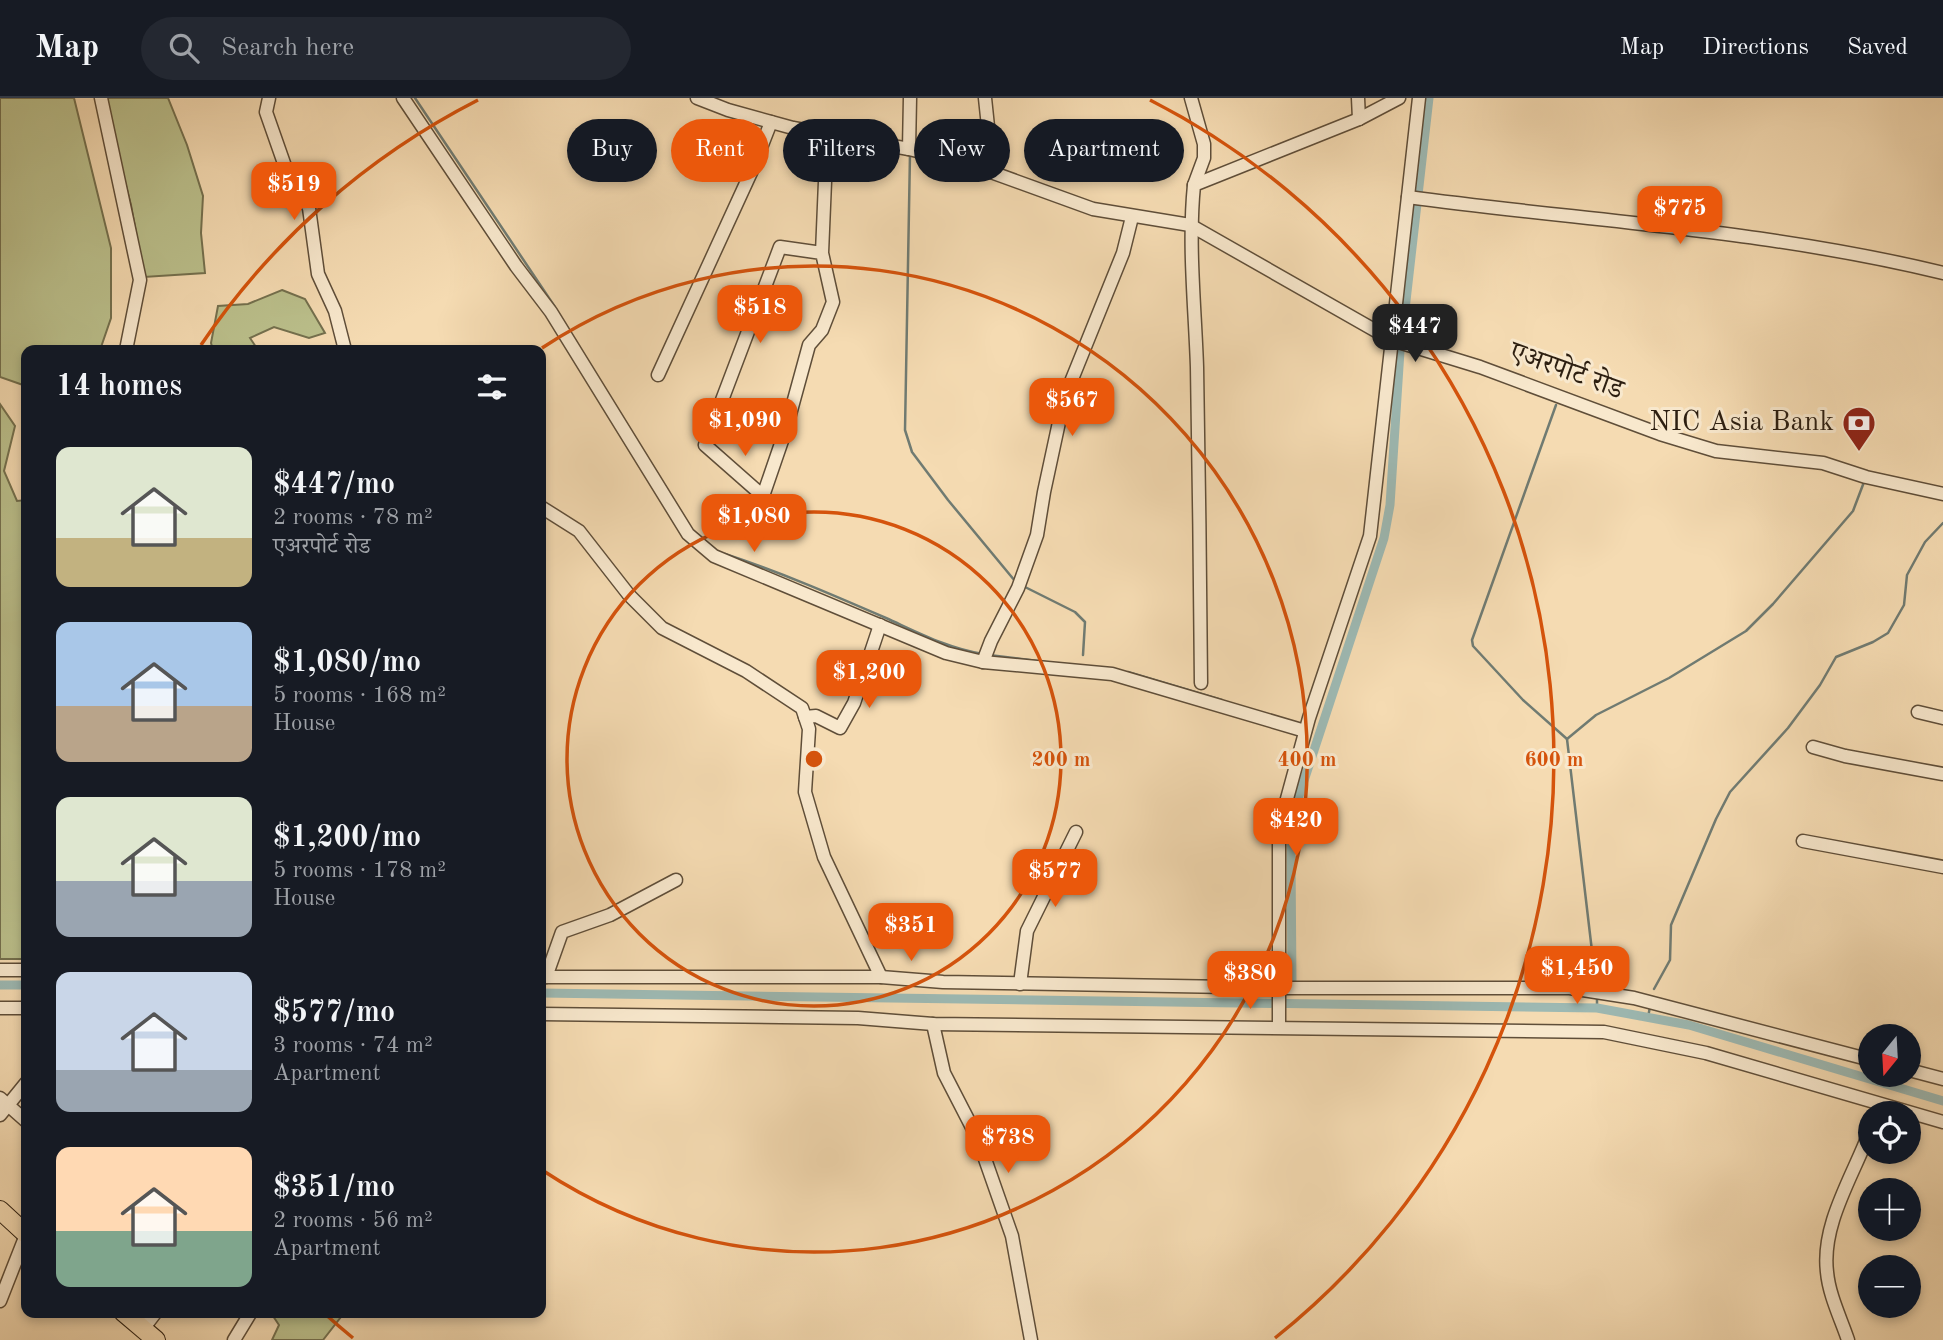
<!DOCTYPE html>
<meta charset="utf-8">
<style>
:root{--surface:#171b24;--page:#242831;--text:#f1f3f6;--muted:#9ea1a6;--line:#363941;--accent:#ea580c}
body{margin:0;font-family:"Old Standard TT","Noto Serif Devanagari",serif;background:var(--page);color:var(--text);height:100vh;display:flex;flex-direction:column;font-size:26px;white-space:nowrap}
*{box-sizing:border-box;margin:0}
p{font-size:23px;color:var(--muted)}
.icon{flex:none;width:38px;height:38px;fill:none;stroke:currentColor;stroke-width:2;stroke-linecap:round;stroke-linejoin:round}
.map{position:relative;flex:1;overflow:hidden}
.panel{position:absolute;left:21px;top:247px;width:525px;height:973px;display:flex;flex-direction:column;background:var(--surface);border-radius:14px;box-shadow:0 4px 10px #0003}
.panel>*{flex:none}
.guide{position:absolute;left:567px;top:21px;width:665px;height:63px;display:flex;gap:14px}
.needle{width:46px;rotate:198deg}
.fabs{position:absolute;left:1858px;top:926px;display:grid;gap:14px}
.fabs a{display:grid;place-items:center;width:63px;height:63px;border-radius:50%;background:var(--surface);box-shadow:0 4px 10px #0003;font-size:35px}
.price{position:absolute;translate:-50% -60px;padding:0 16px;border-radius:14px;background:var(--accent);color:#fff;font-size:23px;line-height:46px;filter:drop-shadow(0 2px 4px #0008)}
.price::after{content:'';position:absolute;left:50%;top:42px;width:21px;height:16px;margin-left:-10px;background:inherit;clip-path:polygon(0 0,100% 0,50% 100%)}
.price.selected{background:#222;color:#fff}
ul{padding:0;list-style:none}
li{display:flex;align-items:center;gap:21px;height:175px;padding:0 35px}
li span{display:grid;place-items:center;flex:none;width:196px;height:140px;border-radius:14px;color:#555}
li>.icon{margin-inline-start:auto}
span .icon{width:84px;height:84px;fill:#fffc;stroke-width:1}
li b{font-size:30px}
h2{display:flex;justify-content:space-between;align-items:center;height:84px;padding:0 35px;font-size:30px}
.tag{padding:0 24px;border-radius:32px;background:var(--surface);box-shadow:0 4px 10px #0003;font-size:24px;line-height:63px}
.tag.selected{background:var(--accent);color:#fff}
header{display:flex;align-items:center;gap:42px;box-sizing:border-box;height:98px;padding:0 35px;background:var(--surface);border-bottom:2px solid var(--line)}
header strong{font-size:33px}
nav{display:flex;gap:38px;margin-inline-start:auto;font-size:24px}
.search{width:490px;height:63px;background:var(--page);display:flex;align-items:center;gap:18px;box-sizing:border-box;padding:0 24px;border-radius:38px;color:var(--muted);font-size:26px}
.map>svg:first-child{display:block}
</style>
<header>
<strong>Map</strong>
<div class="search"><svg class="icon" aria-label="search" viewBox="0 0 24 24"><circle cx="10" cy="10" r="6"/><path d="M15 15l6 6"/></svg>Search here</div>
<nav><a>Map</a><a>Directions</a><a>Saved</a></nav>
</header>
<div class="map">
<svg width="1943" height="1242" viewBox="0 0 1943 1242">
<rect width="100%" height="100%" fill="#f5dbb2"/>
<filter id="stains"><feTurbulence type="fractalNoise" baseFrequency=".00286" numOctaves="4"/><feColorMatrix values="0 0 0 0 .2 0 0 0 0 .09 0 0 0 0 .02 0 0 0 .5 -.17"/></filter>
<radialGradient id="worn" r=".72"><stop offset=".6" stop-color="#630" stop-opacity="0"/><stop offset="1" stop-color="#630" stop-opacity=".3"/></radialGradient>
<g fill="#bbc08c" stroke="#74704e" stroke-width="2">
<polygon points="0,0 74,0 111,150 111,220 100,252 26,252 26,288 0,279"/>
<polygon points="103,0 168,0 187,47 203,98 201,135 205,175 144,179 131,107"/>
<polygon points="282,192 305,201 325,235 309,240 274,229 250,240 258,252 213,252 211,245 218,208 248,206"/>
<polygon points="0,306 15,328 4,373 17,403 26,402 26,861 0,861"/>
<polygon points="271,1215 344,1215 323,1242 272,1242 279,1227"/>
</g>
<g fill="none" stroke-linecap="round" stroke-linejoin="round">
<g stroke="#707b72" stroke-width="2.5">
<polyline points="415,0 555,209"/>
<polyline points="910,56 905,332 912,354 948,402 1015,483"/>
<polyline points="1556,307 1472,542 1473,548 1523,602 1567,641"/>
<path d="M725,456C780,474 833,497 886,520C917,534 949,551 983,556"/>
<polyline points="1023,488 1075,514 1085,524 1083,557"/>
<polyline points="989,557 1045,564"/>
<polyline points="1128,574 1222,602"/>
<polyline points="1596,887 1567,641 1596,617 1669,580 1746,533 1773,506 1853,413 1864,384"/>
<polyline points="1654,891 1670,862 1671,827 1716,721 1730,694 1788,630 1820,587 1836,559 1873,544 1888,535 1904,507 1907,477 1925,444 1943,425"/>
<polyline points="1597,898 1597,910"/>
<polyline points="1648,919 1650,909"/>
</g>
<g stroke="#9db9b3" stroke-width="9">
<polyline points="1402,238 1429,0"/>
<polyline points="1292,886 1291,758 1293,716 1384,440 1390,407 1400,253"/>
<polyline points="0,887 26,887"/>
<polyline points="541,895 1597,910 1689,927 1943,1003"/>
</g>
<defs>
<g id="minor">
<polyline points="101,0 140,182 126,252"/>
<polyline points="269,0 266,14 286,71 309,110 318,176 335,213 345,252"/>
<polyline points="403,0 516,168 551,214 688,436 714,458 946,555 983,564 1112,576 1305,633"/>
<polyline points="697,0 728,12 793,30 909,51 966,65 1093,111 1190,127 1392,242 1480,269 1660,336 1716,353 1823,365 1866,379 1943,396"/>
<polyline points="985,0 991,57 987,73"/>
<polyline points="1191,0 1204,46 1204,60 1194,87"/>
<polyline points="1358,0 1359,21"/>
<polyline points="909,51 910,0"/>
<path d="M1408,99C1586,123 1768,132 1943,175"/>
<polyline points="822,155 780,149 705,347 763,398 786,331 809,247 822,232 833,204 822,155 827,36"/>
<polyline points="658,277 753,70 771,24"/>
<polyline points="541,409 579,433 629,497 662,530 746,573 802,610 809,631 805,694 824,759 881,879"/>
<polyline points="983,564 991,543 1018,490 1037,437 1044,394 1064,301 1123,155 1132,119"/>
<path d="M1201,585C1200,480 1199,374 1197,269C1195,209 1188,147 1194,87L1359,21L1399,0"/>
<polyline points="1918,614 1943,620"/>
<polyline points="805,619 816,618 840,630 854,605 880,527"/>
<polyline points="1813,649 1845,658 1943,676"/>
<polyline points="1803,743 1943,769"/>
<polyline points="0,872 26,872"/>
<polyline points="541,879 881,879 943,884 1280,890 1570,890 1634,900 1871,962"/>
<polyline points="546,879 562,834 610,817 676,782"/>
<polyline points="1020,886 1027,833 1076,734"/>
<polyline points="0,910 26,910"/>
<polyline points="541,916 858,920 933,926 1604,934 1706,955 1943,1024"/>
<polyline points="933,926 944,975 978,1041 1012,1138 1031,1242"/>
<polyline points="1279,929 1279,730 1309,620 1370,438 1419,0"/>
<polyline points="1909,972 1943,981"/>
<polyline points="0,1000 26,1023"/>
<polyline points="0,1017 26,985"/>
<polyline points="0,1203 26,1137"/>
<polyline points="143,1231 156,1214"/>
<polyline points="234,1242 251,1214"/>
<path d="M1848,1242C1841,1221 1829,1197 1827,1174C1821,1125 1855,1075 1871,1030"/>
</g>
<g id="highway">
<polyline points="0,1112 26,1136"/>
<polyline points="123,1214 156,1242"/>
</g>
</defs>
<use href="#minor" stroke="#5f4e39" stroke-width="15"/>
<use href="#highway" stroke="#2d1f11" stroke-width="20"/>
<use href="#minor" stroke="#f8e8cd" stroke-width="12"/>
<use href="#highway" stroke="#f5dbb2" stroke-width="18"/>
</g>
<g fill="none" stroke="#d5530c" stroke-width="3.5">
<circle cx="814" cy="661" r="247"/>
<path d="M542 250A493 493 0 1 1 542 1072"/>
<path d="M353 1240A740 740 0 0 1 324 1215M201 247A740 740 0 0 1 478 2M1150 2A740 740 0 0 1 1275 1240"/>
</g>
<defs>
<symbol id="bank-pin" viewBox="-11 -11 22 30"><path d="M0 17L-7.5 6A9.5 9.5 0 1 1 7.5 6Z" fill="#8f2418" stroke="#f8e8cd"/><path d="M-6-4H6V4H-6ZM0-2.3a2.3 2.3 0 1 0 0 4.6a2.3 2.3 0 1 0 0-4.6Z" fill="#fff"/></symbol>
</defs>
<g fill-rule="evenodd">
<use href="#bank-pin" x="1840" y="306" width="38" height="52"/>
</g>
<g text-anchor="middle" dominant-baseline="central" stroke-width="6" stroke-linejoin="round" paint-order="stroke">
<g font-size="28" fill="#2d1f11" stroke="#f8e8cd">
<text transform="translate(1566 274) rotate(20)">एअरपोर्ट रोड</text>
</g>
<g font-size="28" fill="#2d1f11" stroke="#f8e8cd" text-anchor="end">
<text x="1834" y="325">NIC Asia Bank</text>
</g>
</g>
<circle cx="814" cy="661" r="10" fill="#d5530c" stroke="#f8e8cd" stroke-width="3.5"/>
<g font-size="21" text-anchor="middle" font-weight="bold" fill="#d5530c" stroke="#f8e8cd" stroke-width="6" stroke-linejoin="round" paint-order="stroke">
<text x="1061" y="668">200 m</text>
<text x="1307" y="668">400 m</text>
<text x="1554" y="668">600 m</text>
</g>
<rect width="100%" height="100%" filter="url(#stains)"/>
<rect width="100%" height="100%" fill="url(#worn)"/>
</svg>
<div class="fabs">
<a><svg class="needle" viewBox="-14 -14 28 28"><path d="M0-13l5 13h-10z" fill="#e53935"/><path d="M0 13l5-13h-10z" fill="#9ea1a6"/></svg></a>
<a><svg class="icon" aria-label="locate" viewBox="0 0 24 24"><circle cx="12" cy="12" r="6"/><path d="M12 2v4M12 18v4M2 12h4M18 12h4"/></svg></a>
<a>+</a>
<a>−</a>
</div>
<b class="price" style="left:294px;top:124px">$519</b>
<b class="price" style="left:1680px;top:148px">$775</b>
<b class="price" style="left:760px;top:247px">$518</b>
<b class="price selected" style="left:1415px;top:266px">$447</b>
<b class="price" style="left:1072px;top:340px">$567</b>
<b class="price" style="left:745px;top:360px">$1,090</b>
<b class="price" style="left:754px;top:456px">$1,080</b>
<b class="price" style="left:869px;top:612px">$1,200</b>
<b class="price" style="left:1296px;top:760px">$420</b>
<b class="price" style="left:1055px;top:811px">$577</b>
<b class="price" style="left:911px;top:865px">$351</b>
<b class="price" style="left:1577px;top:908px">$1,450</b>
<b class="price" style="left:1250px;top:913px">$380</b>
<b class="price" style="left:1008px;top:1077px">$738</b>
<div class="guide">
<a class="tag">Buy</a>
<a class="tag selected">Rent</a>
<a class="tag">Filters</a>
<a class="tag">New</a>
<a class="tag">Apartment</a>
</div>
<section class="panel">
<h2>14 homes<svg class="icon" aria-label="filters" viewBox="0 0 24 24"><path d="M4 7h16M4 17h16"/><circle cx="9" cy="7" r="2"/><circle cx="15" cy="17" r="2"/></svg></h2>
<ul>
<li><span style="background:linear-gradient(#dfe7d0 65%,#c2b280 0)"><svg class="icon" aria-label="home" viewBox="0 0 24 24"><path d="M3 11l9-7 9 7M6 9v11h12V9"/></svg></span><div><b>$447/mo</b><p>2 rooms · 78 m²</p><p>एअरपोर्ट रोड</p></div></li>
<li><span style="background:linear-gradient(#a9c7e8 60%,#b9a48a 0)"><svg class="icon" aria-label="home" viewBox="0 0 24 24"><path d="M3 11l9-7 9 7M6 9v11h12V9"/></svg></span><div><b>$1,080/mo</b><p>5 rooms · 168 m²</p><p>House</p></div></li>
<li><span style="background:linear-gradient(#dfe7d0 60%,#9aa5b1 0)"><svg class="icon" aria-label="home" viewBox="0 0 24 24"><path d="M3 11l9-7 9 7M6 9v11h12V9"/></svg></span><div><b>$1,200/mo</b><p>5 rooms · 178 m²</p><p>House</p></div></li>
<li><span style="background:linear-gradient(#c9d6e8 70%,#9aa5b1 0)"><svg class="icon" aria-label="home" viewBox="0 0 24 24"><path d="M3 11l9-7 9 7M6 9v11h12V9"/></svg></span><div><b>$577/mo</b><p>3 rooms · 74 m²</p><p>Apartment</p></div></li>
<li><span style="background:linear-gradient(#ffd9b3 60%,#7fa58c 0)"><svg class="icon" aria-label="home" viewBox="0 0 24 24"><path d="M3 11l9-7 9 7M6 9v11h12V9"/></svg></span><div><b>$351/mo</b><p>2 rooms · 56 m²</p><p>Apartment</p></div></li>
</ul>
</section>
</div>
